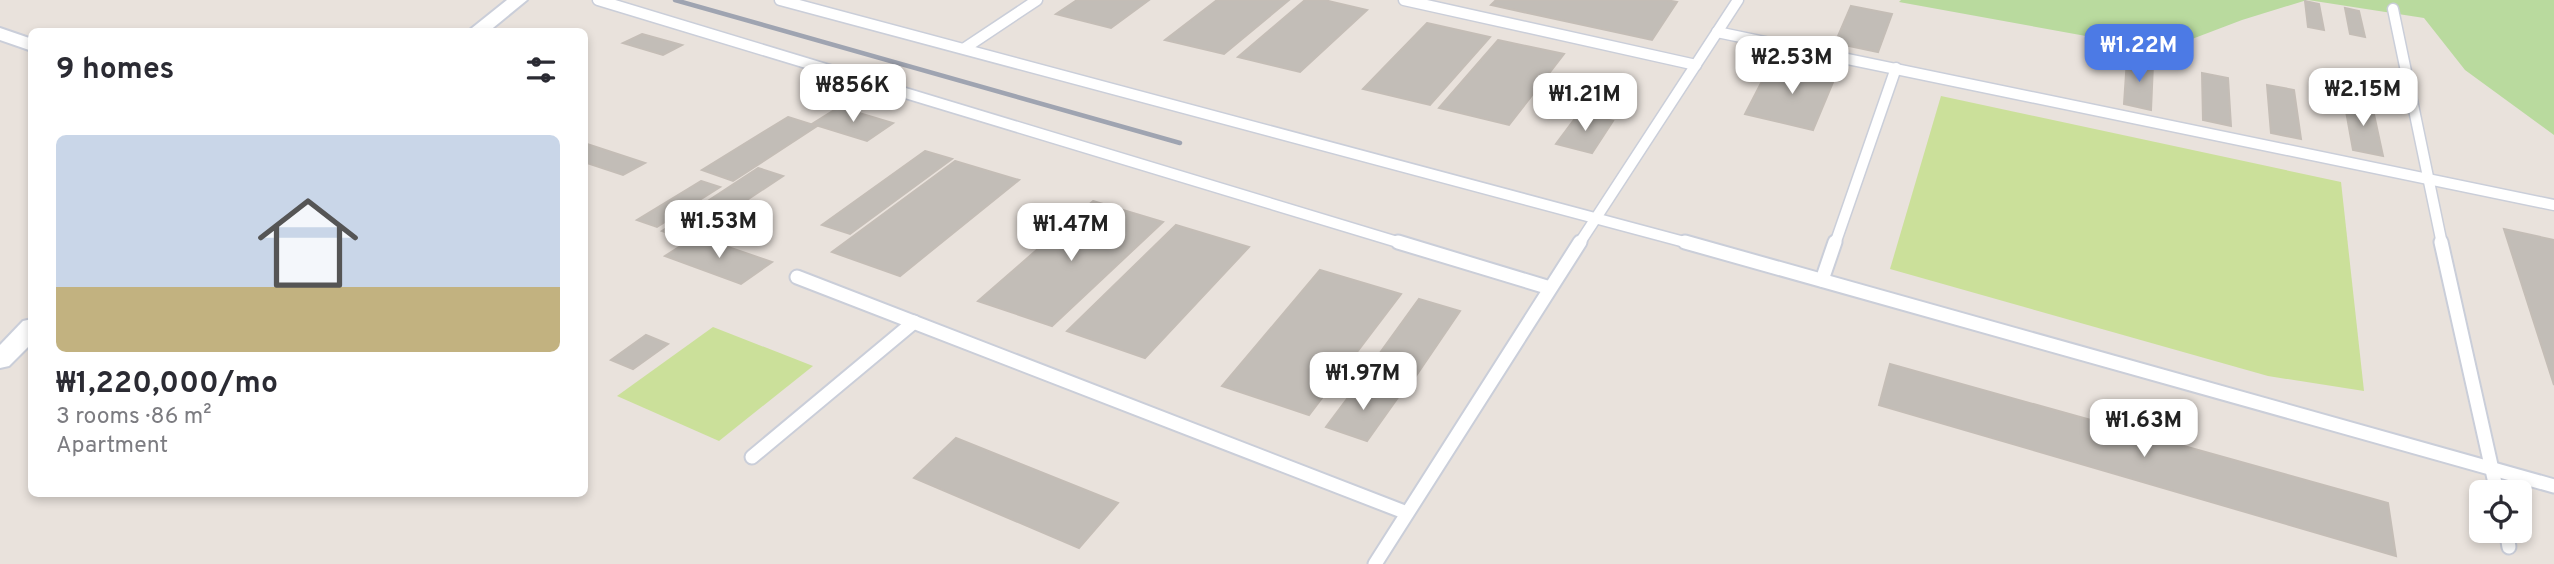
<!DOCTYPE html>
<meta charset="utf-8">
<style>
:root{--surface:#fff;--page:#f2f2f3;--text:#2b2b33;--muted:#7c7c81;--line:#e1e1e2;--accent:#4c7ae5}
body{margin:0;font-family:Overpass,sans-serif;background:var(--page);color:var(--text);height:100vh;display:flex;flex-direction:column;font-size:26px;white-space:nowrap}
*{box-sizing:border-box;margin:0}
p{font-size:23px;color:var(--muted)}
.icon{flex:none;width:38px;height:38px;fill:none;stroke:currentColor;stroke-width:2;stroke-linecap:round;stroke-linejoin:round}
.map{position:relative;flex:1;overflow:hidden}
.details{position:absolute;left:28px;top:28px;width:560px;height:469px;display:flex;flex-direction:column;background:var(--surface);border-radius:10px;box-shadow:0 4px 10px #0003}
.details>*{flex:none}
.buttons{position:absolute;left:2469px;top:480px;display:grid;gap:14px}
.buttons a{display:grid;place-items:center;width:63px;height:63px;border-radius:10px;background:var(--surface);box-shadow:0 4px 10px #0003;font-size:35px}
.price{position:absolute;translate:-50% -60px;padding:0 16px;border-radius:14px;background:#fff;color:#222;font-size:23px;line-height:46px;filter:drop-shadow(0 2px 4px #0008)}
.price::after{content:'';position:absolute;left:50%;top:42px;width:21px;height:16px;margin-left:-10px;background:inherit;clip-path:polygon(0 0,100% 0,50% 100%)}
.price.active{background:var(--accent);color:#fff}
ul{padding:0;list-style:none}
li{display:grid;align-content:center;gap:14px;height:371px;padding:0 28px}
li+li{border-top:2px solid var(--line)}
li span{display:grid;place-items:center;height:217px;border-radius:10px;color:#555}
li>.icon{margin-inline-start:auto}
span .icon{width:126px;height:126px;fill:#fffc;stroke-width:1}
li b{font-size:30px}
h2{display:flex;justify-content:space-between;align-items:center;height:84px;padding:0 28px;font-size:30px}
.map>svg:first-child{display:block}
</style>
<div class="map">
<svg width="2554" height="564" viewBox="0 0 2554 564">
<rect width="100%" height="100%" fill="#e9e2dc"/>
<g fill="#b9da9e">
<polygon points="1901,0 2307,0 2242,20 2163,50 1899,2"/>
<polygon points="2308,0 2554,0 2554,135 2465,70 2424,18"/>
</g>
<g fill="#cbe09a">
<polygon points="1941,96 2341,182 2364,391 2268,376 1890,269"/>
<polygon points="713,327 813,366 719,441 617,396"/>
</g>
<g fill="#c2bdb7" stroke="#c4bdb6" stroke-width="2">
<polygon points="1077,0 1149,0 1111,28 1056,14"/>
<polygon points="1217,0 1289,0 1224,54 1165,40"/>
<polygon points="1305,0 1324,0 1367,10 1300,72 1238,57"/>
<polygon points="1496,0 1666,0 1677,2 1652,40 1491,5"/>
<polygon points="2305,1 2319,4 2324,30 2308,27"/>
<polygon points="1851,6 1892,14 1878,52 1835,43"/>
<polygon points="2345,8 2359,11 2365,37 2350,34"/>
<polygon points="1427,23 1490,37 1430,105 1363,89"/>
<polygon points="642,34 682,45 663,55 623,43"/>
<polygon points="1498,40 1564,54 1509,125 1439,108"/>
<polygon points="2127,59 2153,64 2151,110 2124,104"/>
<polygon points="1772,62 1836,75 1813,130 1745,114"/>
<polygon points="2202,73 2228,78 2231,126 2203,120"/>
<polygon points="2267,85 2294,90 2301,139 2271,133"/>
<polygon points="2344,100 2372,105 2383,156 2353,150"/>
<polygon points="839,107 893,123 867,141 812,124"/>
<polygon points="1579,113 1613,121 1592,153 1556,144"/>
<polygon points="788,117 817,126 733,181 702,170"/>
<polygon points="584,143 645,163 623,175 584,162"/>
<polygon points="925,151 952,159 850,234 822,225"/>
<polygon points="955,161 1019,180 900,276 832,252"/>
<polygon points="758,168 783,176 687,240 662,231"/>
<polygon points="701,181 720,187 657,227 637,220"/>
<polygon points="1093,201 1163,222 1052,326 978,301"/>
<polygon points="1176,225 1249,247 1145,358 1067,331"/>
<polygon points="2504,229 2554,240 2554,385"/>
<polygon points="696,236 772,262 741,284 665,256"/>
<polygon points="1320,270 1401,294 1309,415 1222,386"/>
<polygon points="1419,299 1460,311 1407,389 1364,375"/>
<polygon points="646,335 668,344 633,369 611,360"/>
<polygon points="1890,364 2388,503 2396,556 1879,405"/>
<polygon points="1359,383 1399,396 1367,441 1326,427"/>
<polygon points="956,438 1118,503 1079,548 914,478"/>
</g>
<g fill="none" stroke-linecap="round" stroke-linejoin="round">
<defs>
<g id="lane-far1">
<polyline points="598,0 1404,244"/>
<polyline points="780,0 1692,244"/>
<polyline points="1404,0 1696,65"/>
<polyline points="2393,9 2442,244"/>
<polyline points="1717,32 2554,205"/>
<polyline points="965,48 1037,0"/>
<polyline points="1579,244 1738,0"/>
<polyline points="1835,244 1896,68"/>
</g>
<g id="lane">
<polyline points="1398,242 1550,288"/>
<polyline points="1685,242 2554,486"/>
<polyline points="2441,242 2497,492"/>
<polyline points="797,277 1407,513"/>
<polyline points="1822,280 1835,242"/>
<polyline points="752,457 914,322"/>
<polyline points="2506,530 2509,547"/>
<polyline points="1375,564 1580,242"/>
</g>
<g id="street">
<polygon points="507,0 527,0 488,32 467,32"/>
<polygon points="0,28 32,39 32,51 0,40"/>
<polygon points="32,319 32,343 9,366 0,368 0,345 23,321"/>
</g>
</defs>
<use href="#lane-far1" stroke="#caced9" stroke-width="13"/>
<use href="#lane" stroke="#caced9" stroke-width="17"/>
<use href="#street" stroke="#caced9" stroke-width="4"/>
<use href="#lane-far1" stroke="#fff" stroke-width="10"/>
<use href="#lane" stroke="#fff" stroke-width="13"/>
<use href="#street" fill="#fff" fill-rule="evenodd"/>
<polyline stroke="#9fa4b1" stroke-width="4.5" points="675,0 1180,143"/>
</g>
</svg>
<div class="buttons">
<a><svg class="icon" aria-label="locate" viewBox="0 0 24 24"><circle cx="12" cy="12" r="6"/><path d="M12 2v4M12 18v4M2 12h4M18 12h4"/></svg></a>
</div>
<b class="price active" style="left:2139px;top:84px">₩1.22M</b>
<b class="price" style="left:1792px;top:96px">₩2.53M</b>
<b class="price" style="left:853px;top:124px">₩856K</b>
<b class="price" style="left:2363px;top:128px">₩2.15M</b>
<b class="price" style="left:1585px;top:133px">₩1.21M</b>
<b class="price" style="left:719px;top:260px">₩1.53M</b>
<b class="price" style="left:1071px;top:263px">₩1.47M</b>
<b class="price" style="left:1363px;top:412px">₩1.97M</b>
<b class="price" style="left:2144px;top:459px">₩1.63M</b>
<section class="details">
<h2>9 homes<svg class="icon" aria-label="filters" viewBox="0 0 24 24"><path d="M4 7h16M4 17h16"/><circle cx="9" cy="7" r="2"/><circle cx="15" cy="17" r="2"/></svg></h2>
<ul>
<li><span style="background:linear-gradient(#c9d6e8 70%,#c2b280 0)"><svg class="icon" aria-label="home" viewBox="0 0 24 24"><path d="M3 11l9-7 9 7M6 9v11h12V9"/></svg></span><div><b>₩1,220,000/mo</b><p>3 rooms · 86 m²</p><p>Apartment</p></div></li>
</ul>
</section>
</div>
